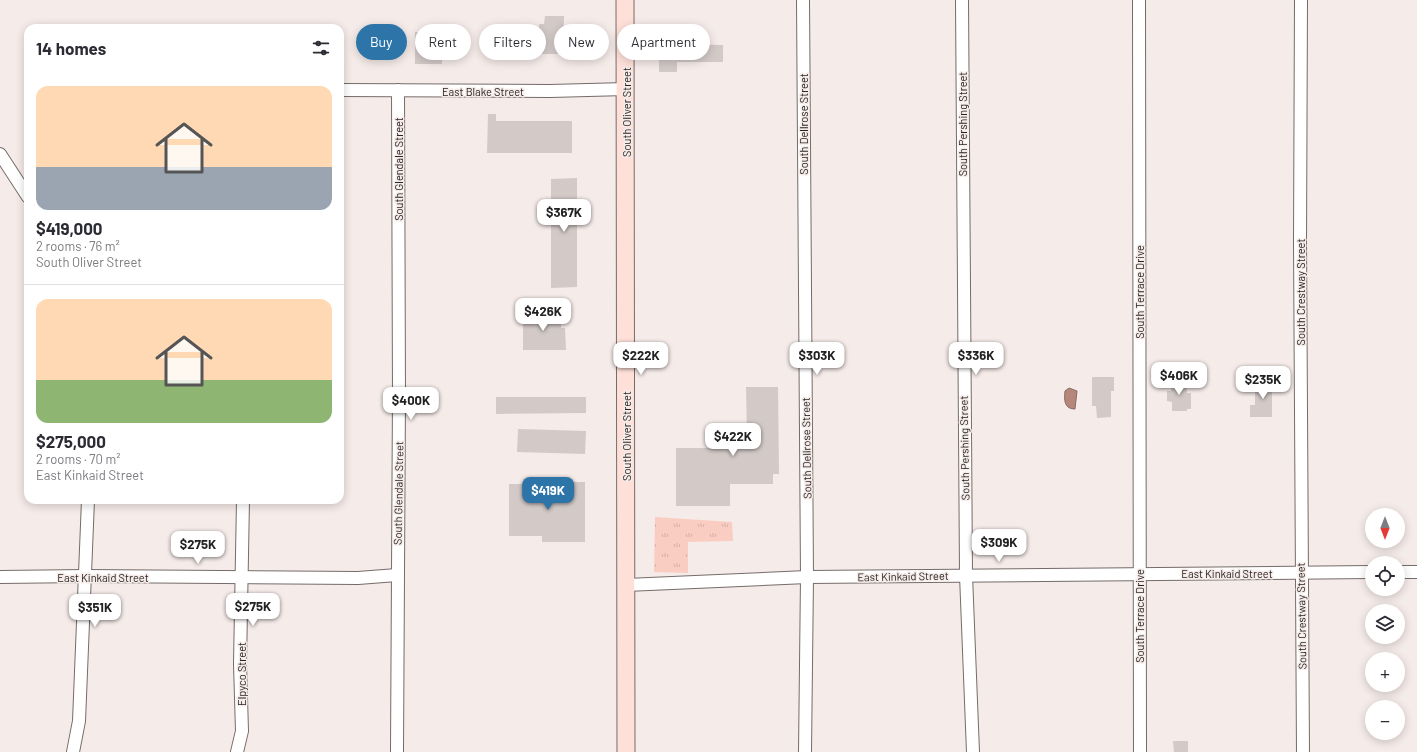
<!DOCTYPE html>
<meta charset="utf-8">
<style>
:root{--surface:#fff;--page:#f7f7f7;--text:#2b2b33;--muted:#7c7c81;--line:#e1e1e2;--accent:#2d74a8}
body{margin:0;font-family:Barlow,sans-serif;background:var(--page);color:var(--text);height:100vh;display:flex;flex-direction:column;font-size:15px;white-space:nowrap}
*{box-sizing:border-box;margin:0}
p{font-size:13px;color:var(--muted)}
.icon{flex:none;width:22px;height:22px;fill:none;stroke:currentColor;stroke-width:2;stroke-linecap:round;stroke-linejoin:round}
.map{position:relative;flex:1;overflow:hidden}
.sheet{position:absolute;left:24px;top:24px;width:320px;height:480px;display:flex;flex-direction:column;background:var(--surface);border-radius:12px;box-shadow:0 2px 10px #0003}
.sheet>*{flex:none}
.banner{position:absolute;left:356px;top:24px;width:380px;height:36px;display:flex;gap:8px}
.needle{width:26px;rotate:180deg}
.controls{position:absolute;left:1365px;top:508px;display:grid;gap:8px}
.controls a{display:grid;place-items:center;width:40px;height:40px;border-radius:50%;background:var(--surface);box-shadow:0 2px 10px #0003;font-size:20px}
.price{position:absolute;translate:-50% -34px;padding:0 9px;border-radius:8px;background:#fff;color:#222;font-size:13px;line-height:26px;filter:drop-shadow(0 1px 2px #0008)}
.price::after{content:'';position:absolute;left:50%;top:24px;width:12px;height:9px;margin-left:-6px;background:inherit;clip-path:polygon(0 0,100% 0,50% 100%)}
.price.on{background:var(--accent);color:#fff}
ul{padding:0;list-style:none}
li{display:grid;align-content:center;gap:8px;height:212px;padding:0 12px}
li+li{border-top:1px solid var(--line)}
li span{display:grid;place-items:center;height:124px;border-radius:12px;color:#555}
li>.icon{margin-inline-start:auto}
span .icon{width:72px;height:72px;fill:#fffc;stroke-width:1}
li b{font-size:17px}
h2{display:flex;justify-content:space-between;align-items:center;height:48px;padding:0 12px;font-size:17px}
.pill{padding:0 14px;border-radius:18px;background:var(--surface);box-shadow:0 2px 10px #0003;font-size:14px;line-height:36px}
.pill.on{background:var(--accent);color:#fff}
.map>svg:first-child{display:block}
</style>
<div class="map">
<svg width="1417" height="752" viewBox="0 0 1417 752">
<defs>
<pattern id="park-tufts" width="24" height="20" patternUnits="userSpaceOnUse"><rect width="24" height="20" fill="#facdc2"/><path d="M3 7l-1-3M5 7V3M7 7l1-3M15 17l-1-3M17 17v-4M19 17l1-3" fill="none" stroke="#d6b0a6"/></pattern>
</defs>
<rect width="100%" height="100%" fill="#f5ebe9"/>
<polygon fill="url(#park-tufts)" points="655,517 732,522 733,541 688,542 688,573 654,572"/>
<path fill="#b5877b" stroke="#8b6961" d="M1069,388L1077,391L1075,409C1064,409 1064,400 1065,391Z"/>
<g fill="#d3cac8">
<polygon points="545,16 564,16 563,54 539,54 539,24 544,24"/>
<rect x="415" y="32" width="27" height="32"/>
<polygon points="659,40 676,40 676,44 723,45 723,62 677,62 677,72 659,72"/>
<polygon points="488,114 496,114 496,121 572,121 572,153 487,153"/>
<polygon points="577,178 577,287 551,288 551,179"/>
<polygon points="561,313 561,328 565,328 566,350 523,350 523,314"/>
<polygon points="1092,377 1114,377 1114,391 1111,391 1111,417 1097,418 1096,406 1092,406"/>
<polygon points="1259,378 1272,378 1272,417 1250,417 1250,405 1255,405 1255,391 1259,391"/>
<polygon points="1171,380 1187,380 1187,393 1191,393 1191,409 1187,409 1187,411 1172,411 1172,402 1167,401 1167,391 1171,391"/>
<polygon points="746,387 778,387 779,474 773,474 773,484 730,484 730,506 676,506 676,448 730,448 740,436 747,436"/>
<polygon points="496,397 586,397 586,413 496,414"/>
<polygon points="518,429 586,431 585,454 517,452"/>
<polygon points="542,482 585,482 585,542 542,542 542,536 509,536 509,484 542,484"/>
<polygon points="1173,741 1188,741 1188,752 1174,752"/>
</g>
<g fill="none" stroke-linecap="round" stroke-linejoin="round">
<defs>
<g id="minor">
<polyline points="803,0 807,577 805,752"/>
<polyline points="962,0 966,575 973,752"/>
<polyline points="1139,0 1140,752"/>
<polyline points="1301,0 1300,241 1303,752"/>
<polyline points="340,90 550,91 626,89"/>
<polyline points="0,154 28,197"/>
<polyline points="1398,572 1417,572"/>
<polyline points="0,577 85,576 358,578 397,575"/>
<polyline points="626,585 807,577 1372,572"/>
<polyline points="73,752 79,721 88,500"/>
<polyline points="237,752 242,731 240,664 243,500"/>
<polyline points="397,752 399,395 398,90"/>
</g>
<polyline id="secondary" points="625,0 626,752"/>
</defs>
<use href="#minor" stroke="#756c6a" stroke-width="14"/>
<use href="#secondary" stroke="#756c6a" stroke-width="19"/>
<use href="#minor" stroke="#fff" stroke-width="12"/>
<use href="#secondary" stroke="#ffe0d9" stroke-width="17"/>
</g>
<g text-anchor="middle" dominant-baseline="central" stroke-width="3" stroke-linejoin="round" paint-order="stroke">
<g font-size="11" fill="#282423" stroke="#f5ebe9">
<text x="483" y="91">East Blake Street</text>
<text transform="translate(626 112) rotate(-90)">South Oliver Street</text>
<text transform="translate(803 124) rotate(-90)">South Dellrose Street</text>
<text transform="translate(962 124) rotate(-90)">South Pershing Street</text>
<text transform="translate(398 169) rotate(-90)">South Glendale Street</text>
<text transform="translate(1139 292) rotate(-90)">South Terrace Drive</text>
<text transform="translate(1300 292) rotate(-90)">South Crestway Street</text>
<text transform="translate(626 436) rotate(-90)">South Oliver Street</text>
<text transform="translate(806 448) rotate(-91)">South Dellrose Street</text>
<text transform="translate(964 448) rotate(-91)">South Pershing Street</text>
<text transform="translate(398 493) rotate(-89)">South Glendale Street</text>
<text x="1227" y="573">East Kinkaid Street</text>
<text transform="translate(903 576) rotate(-1)">East Kinkaid Street</text>
<text x="103" y="577">East Kinkaid Street</text>
<text transform="translate(1139 616) rotate(-90)">South Terrace Drive</text>
<text transform="translate(1301 616) rotate(-91)">South Crestway Street</text>
<text transform="translate(241 674) rotate(-90)">Elpyco Street</text>
</g>
</g>
</svg>
<div class="controls">
<a><svg class="needle" viewBox="-14 -14 28 28"><path d="M0-13l5 13h-10z" fill="#e53935"/><path d="M0 13l5-13h-10z" fill="#7c7c81"/></svg></a>
<a><svg class="icon" aria-label="locate" viewBox="0 0 24 24"><circle cx="12" cy="12" r="6"/><path d="M12 2v4M12 18v4M2 12h4M18 12h4"/></svg></a>
<a><svg class="icon" aria-label="layers" viewBox="0 0 24 24"><path d="M12 4l9 5-9 5-9-5zM3 14l9 5 9-5"/></svg></a>
<a>+</a>
<a>−</a>
</div>
<b class="price" style="left:564px;top:233px">$367K</b>
<b class="price" style="left:543px;top:332px">$426K</b>
<b class="price" style="left:641px;top:376px">$222K</b>
<b class="price" style="left:817px;top:376px">$303K</b>
<b class="price" style="left:976px;top:376px">$336K</b>
<b class="price" style="left:1179px;top:396px">$406K</b>
<b class="price" style="left:1263px;top:400px">$235K</b>
<b class="price" style="left:411px;top:421px">$400K</b>
<b class="price" style="left:733px;top:457px">$422K</b>
<b class="price on" style="left:548px;top:511px">$419K</b>
<b class="price" style="left:999px;top:563px">$309K</b>
<b class="price" style="left:198px;top:565px">$275K</b>
<b class="price" style="left:253px;top:627px">$275K</b>
<b class="price" style="left:95px;top:628px">$351K</b>
<div class="banner">
<a class="pill on">Buy</a>
<a class="pill">Rent</a>
<a class="pill">Filters</a>
<a class="pill">New</a>
<a class="pill">Apartment</a>
</div>
<section class="sheet">
<h2>14 homes<svg class="icon" aria-label="filters" viewBox="0 0 24 24"><path d="M4 7h16M4 17h16"/><circle cx="9" cy="7" r="2"/><circle cx="15" cy="17" r="2"/></svg></h2>
<ul>
<li><span style="background:linear-gradient(#ffd9b3 65%,#9aa5b1 0)"><svg class="icon" aria-label="home" viewBox="0 0 24 24"><path d="M3 11l9-7 9 7M6 9v11h12V9"/></svg></span><div><b>$419,000</b><p>2 rooms · 76 m²</p><p>South Oliver Street</p></div></li>
<li><span style="background:linear-gradient(#ffd9b3 65%,#8fb573 0)"><svg class="icon" aria-label="home" viewBox="0 0 24 24"><path d="M3 11l9-7 9 7M6 9v11h12V9"/></svg></span><div><b>$275,000</b><p>2 rooms · 70 m²</p><p>East Kinkaid Street</p></div></li>
</ul>
</section>
</div>
